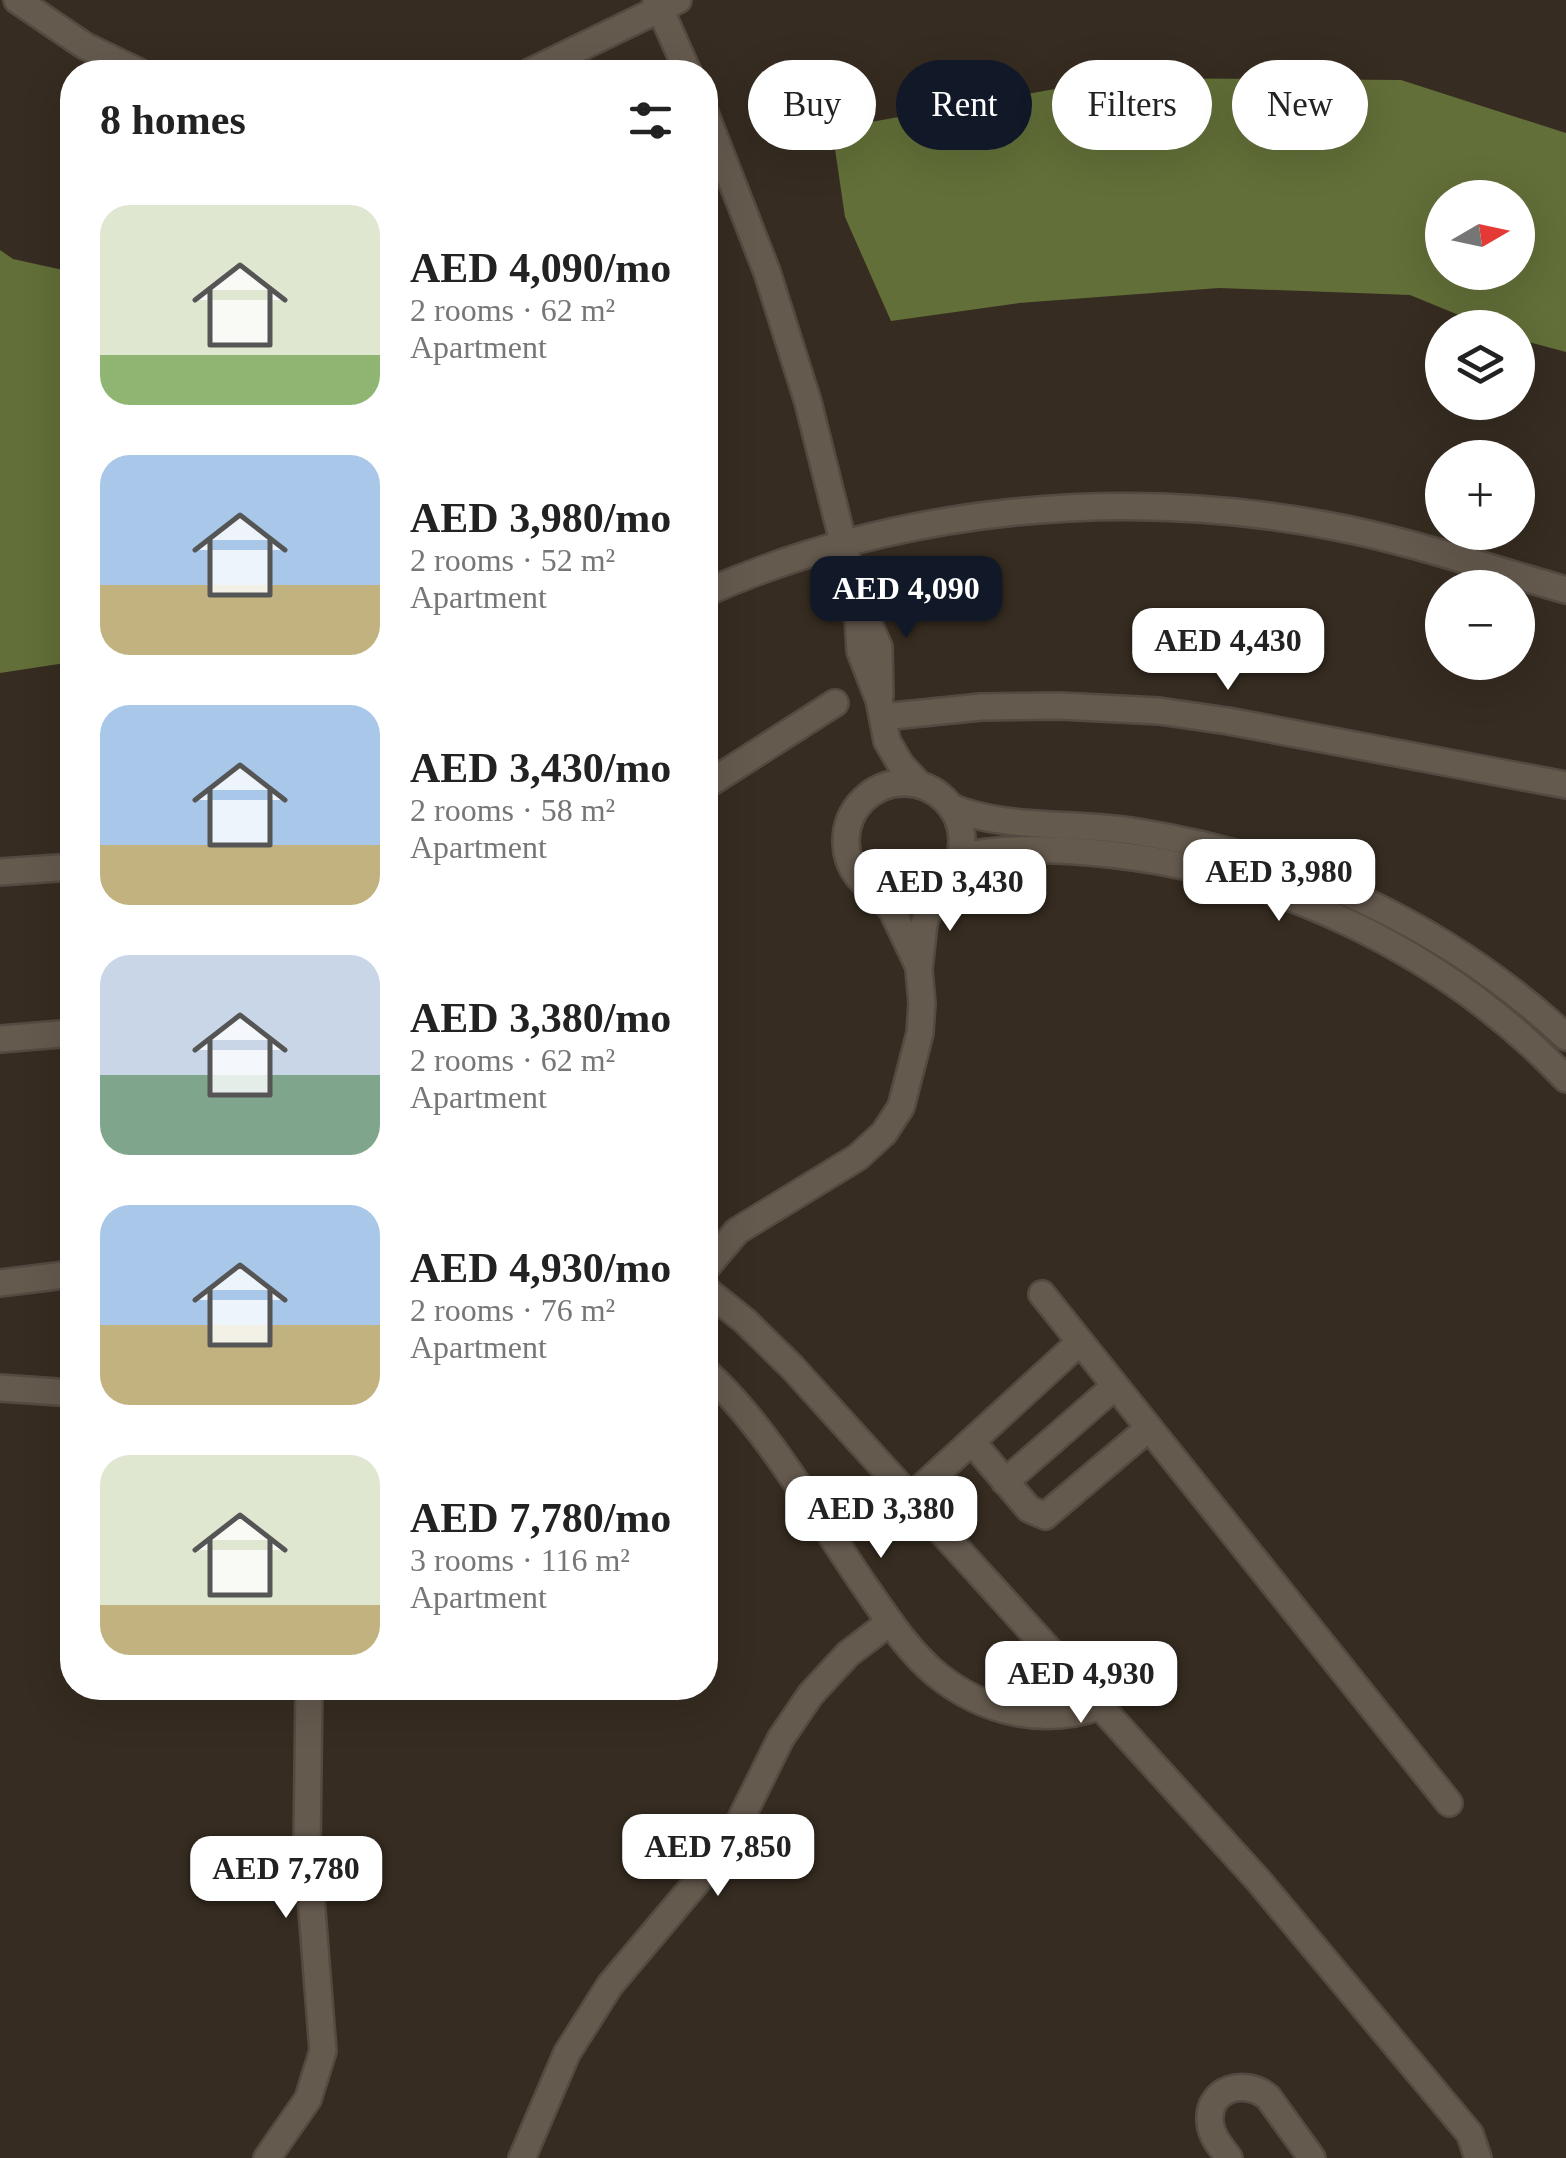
<!DOCTYPE html>
<meta charset="utf-8">
<style>
:root{--surface:#fff;--page:#f6f6f6;--text:#222;--muted:#767676;--accent:#111827}
body{margin:0;font-family:Georgia,serif;background:var(--page);color:var(--text);height:100vh;display:flex;flex-direction:column;font-size:38px;white-space:nowrap}
*{box-sizing:border-box;margin:0}
p{font-size:32px;color:var(--muted)}
.icon{flex:none;width:55px;height:55px;fill:none;stroke:currentColor;stroke-width:2;stroke-linecap:round;stroke-linejoin:round}
.map{position:relative;flex:1;overflow:hidden}
.panel{position:absolute;left:60px;top:60px;width:658px;height:1640px;display:flex;flex-direction:column;background:var(--surface);border-radius:40px;box-shadow:0 10px 40px #0002}
.panel>*{flex:none}
.banner{position:absolute;left:748px;top:60px;width:668px;height:90px;display:flex;gap:20px}
.needle{width:65px;rotate:81deg}
.controls{position:absolute;left:1425px;top:180px;display:grid;gap:20px}
.controls a{display:grid;place-items:center;width:110px;height:110px;border-radius:50%;background:var(--surface);box-shadow:0 10px 40px #0002;font-size:50px}
.price{position:absolute;translate:-50% -85px;padding:0 22px;border-radius:20px;background:#fff;color:#222;font-size:32px;line-height:65px;filter:drop-shadow(0 2px 5px #0008)}
.price::after{content:'';position:absolute;left:50%;top:60px;width:30px;height:22px;margin-left:-15px;background:inherit;clip-path:polygon(0 0,100% 0,50% 100%)}
.price.current{background:var(--accent);color:#fff}
ul{padding:0;list-style:none}
li{display:flex;align-items:center;gap:30px;height:250px;padding:0 40px}
li span{display:grid;place-items:center;flex:none;width:280px;height:200px;border-radius:30px;color:#555}
li>.icon{margin-inline-start:auto}
span .icon{width:120px;height:120px;fill:#fffc;stroke-width:1}
li b{font-size:42px}
h2{display:flex;justify-content:space-between;align-items:center;height:120px;padding:0 40px;font-size:42px}
.pill{padding:0 35px;border-radius:45px;background:var(--surface);box-shadow:0 10px 40px #0002;font-size:35px;line-height:90px}
.pill.current{background:var(--accent);color:#fff}
.map>svg:first-child{display:block}
</style>
<div class="map">
<svg width="1566" height="2158" viewBox="0 0 1566 2158">
<rect width="100%" height="100%" fill="#362c21"/>
<g fill="#626f38" fill-rule="evenodd">
<path d="M1116,78L1401,80L1566,133V352L1518,339V328L1488,327L1410,295L1219,288L1019,303L891,321L845,217L832,129ZM1442,198H1518V272H1442Z"/>
<polygon points="0,250 13,259 72,272 72,662 0,673"/>
</g>
<g fill="none" stroke-linecap="round" stroke-linejoin="round">
<defs>
<g id="minor">
<polyline points="17,0 85,46 139,72"/>
<polyline points="656,0 688,72"/>
<polyline points="530,72 678,0"/>
<polyline points="705,113 767,272 808,402 857,598 860,651 879,700 887,741 901,765 920,785"/>
<path d="M705,593C899,507 1123,486 1331,526C1411,541 1488,568 1566,590"/>
<polyline points="860,604 879,647 880,695"/>
<polyline points="883,717 981,707 1060,706 1159,711 1228,721 1566,785"/>
<circle cx="904" cy="841" r="58"/>
<polyline points="705,786 835,703"/>
<path d="M951,807C1004,830 1074,822 1132,831C1295,856 1444,924 1566,1037"/>
<path d="M959,857C1001,847 1045,849 1088,852C1265,866 1443,949 1566,1079"/>
<polyline points="0,872 72,867"/>
<polyline points="876,892 892,910 918,965"/>
<polyline points="0,1039 72,1033"/>
<polyline points="705,1269 737,1231 858,1157 884,1133 901,1107 920,1033 922,1003 919,970 924,924 937,888"/>
<polyline points="0,1283 72,1274"/>
<polyline points="705,1289 745,1321 792,1367 1258,1880 1470,2134 1478,2158"/>
<polyline points="1042,1294 1449,1803"/>
<path d="M705,1371C765,1424 818,1518 864,1585C886,1616 907,1650 936,1674C983,1712 1043,1727 1100,1706"/>
<polyline points="0,1388 72,1393"/>
<polyline points="972,1442 1029,1509 1045,1516 1149,1428"/>
<polyline points="1005,1482 1115,1386"/>
<polyline points="910,1498 1080,1342"/>
<polyline points="267,2158 308,2099 323,2051 307,1847 309,1688"/>
<polyline points="522,2158 567,2053 610,1985 728,1845 781,1738 811,1694 848,1654 890,1622"/>
<path d="M1229,2158C1221,2147 1211,2136 1210,2122C1207,2088 1245,2078 1268,2097L1312,2158"/>
</g>
</defs>
<use href="#minor" stroke="#534a41" stroke-width="30"/>
<use href="#minor" stroke="#655a4e" stroke-width="25"/>
</g>
</svg>
<div class="controls">
<a><svg class="needle" viewBox="-14 -14 28 28"><path d="M0-13l5 13h-10z" fill="#e53935"/><path d="M0 13l5-13h-10z" fill="#767676"/></svg></a>
<a><svg class="icon" aria-label="layers" viewBox="0 0 24 24"><path d="M12 4l9 5-9 5-9-5zM3 14l9 5 9-5"/></svg></a>
<a>+</a>
<a>−</a>
</div>
<b class="price current" style="left:906px;top:641px">AED 4,090</b>
<b class="price" style="left:1228px;top:693px">AED 4,430</b>
<b class="price" style="left:1279px;top:924px">AED 3,980</b>
<b class="price" style="left:950px;top:934px">AED 3,430</b>
<b class="price" style="left:881px;top:1561px">AED 3,380</b>
<b class="price" style="left:1081px;top:1726px">AED 4,930</b>
<b class="price" style="left:718px;top:1899px">AED 7,850</b>
<b class="price" style="left:286px;top:1921px">AED 7,780</b>
<div class="banner">
<a class="pill">Buy</a>
<a class="pill current">Rent</a>
<a class="pill">Filters</a>
<a class="pill">New</a>
</div>
<section class="panel">
<h2>8 homes<svg class="icon" aria-label="filters" viewBox="0 0 24 24"><path d="M4 7h16M4 17h16"/><circle cx="9" cy="7" r="2"/><circle cx="15" cy="17" r="2"/></svg></h2>
<ul>
<li><span style="background:linear-gradient(#dfe7d0 75%,#8fb573 0)"><svg class="icon" aria-label="home" viewBox="0 0 24 24"><path d="M3 11l9-7 9 7M6 9v11h12V9"/></svg></span><div><b>AED 4,090/mo</b><p>2 rooms · 62 m²</p><p>Apartment</p></div></li>
<li><span style="background:linear-gradient(#a9c7e8 65%,#c2b280 0)"><svg class="icon" aria-label="home" viewBox="0 0 24 24"><path d="M3 11l9-7 9 7M6 9v11h12V9"/></svg></span><div><b>AED 3,980/mo</b><p>2 rooms · 52 m²</p><p>Apartment</p></div></li>
<li><span style="background:linear-gradient(#a9c7e8 70%,#c2b280 0)"><svg class="icon" aria-label="home" viewBox="0 0 24 24"><path d="M3 11l9-7 9 7M6 9v11h12V9"/></svg></span><div><b>AED 3,430/mo</b><p>2 rooms · 58 m²</p><p>Apartment</p></div></li>
<li><span style="background:linear-gradient(#c9d6e8 60%,#7fa58c 0)"><svg class="icon" aria-label="home" viewBox="0 0 24 24"><path d="M3 11l9-7 9 7M6 9v11h12V9"/></svg></span><div><b>AED 3,380/mo</b><p>2 rooms · 62 m²</p><p>Apartment</p></div></li>
<li><span style="background:linear-gradient(#a9c7e8 60%,#c2b280 0)"><svg class="icon" aria-label="home" viewBox="0 0 24 24"><path d="M3 11l9-7 9 7M6 9v11h12V9"/></svg></span><div><b>AED 4,930/mo</b><p>2 rooms · 76 m²</p><p>Apartment</p></div></li>
<li><span style="background:linear-gradient(#dfe7d0 75%,#c2b280 0)"><svg class="icon" aria-label="home" viewBox="0 0 24 24"><path d="M3 11l9-7 9 7M6 9v11h12V9"/></svg></span><div><b>AED 7,780/mo</b><p>3 rooms · 116 m²</p><p>Apartment</p></div></li>
</ul>
</section>
</div>
